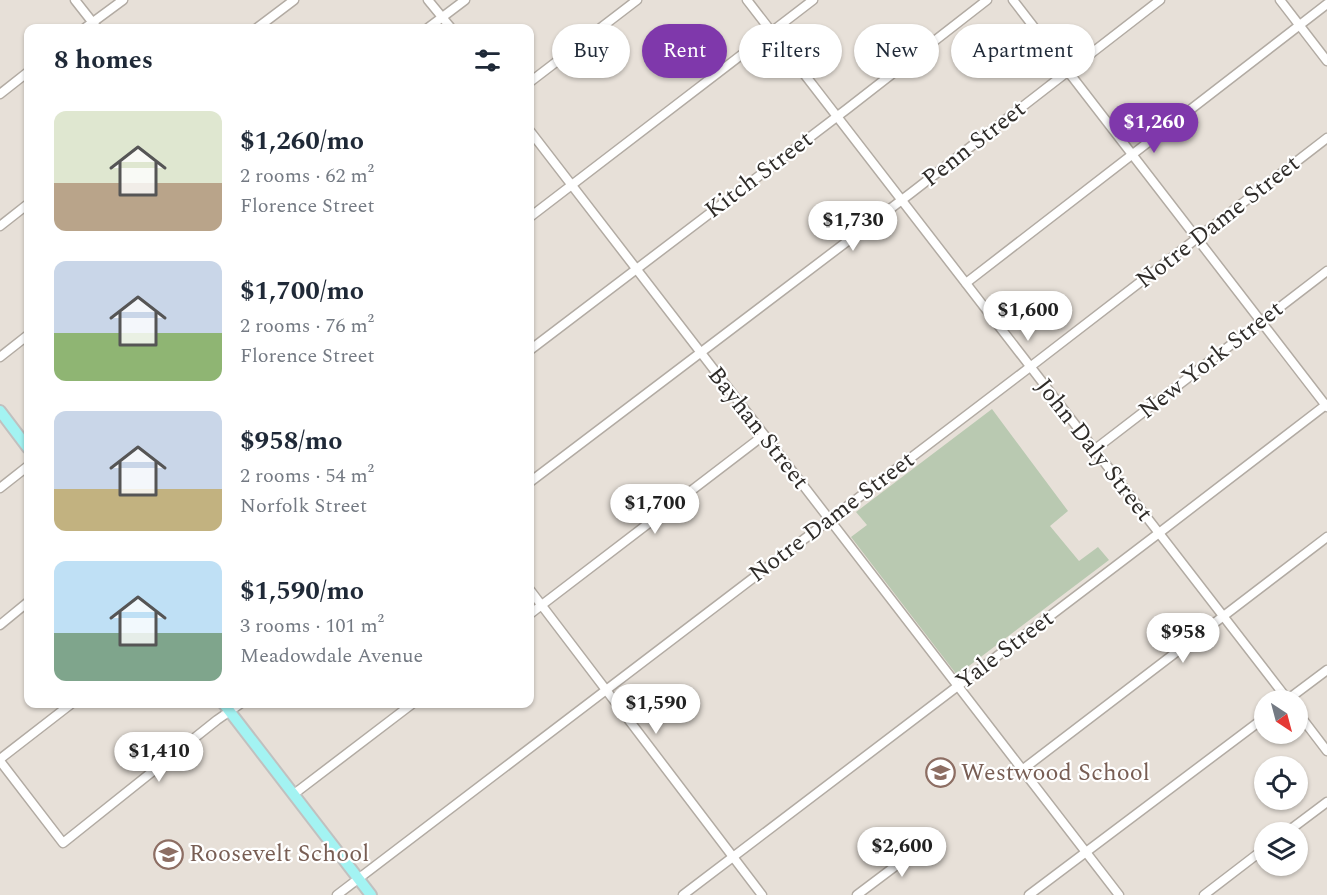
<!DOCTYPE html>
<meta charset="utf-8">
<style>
:root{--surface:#fff;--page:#f2f2f3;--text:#1f2937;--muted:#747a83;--accent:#7f38ab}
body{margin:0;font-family:Spectral,serif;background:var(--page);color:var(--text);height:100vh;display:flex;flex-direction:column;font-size:22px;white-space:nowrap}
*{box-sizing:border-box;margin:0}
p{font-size:20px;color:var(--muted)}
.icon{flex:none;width:33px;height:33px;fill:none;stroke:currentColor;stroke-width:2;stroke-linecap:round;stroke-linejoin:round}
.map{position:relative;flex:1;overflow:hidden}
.details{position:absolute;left:24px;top:24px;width:510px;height:684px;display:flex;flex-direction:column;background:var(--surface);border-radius:12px;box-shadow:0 2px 4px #0004}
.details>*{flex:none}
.top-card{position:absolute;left:552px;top:24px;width:570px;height:54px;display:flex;gap:12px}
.needle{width:39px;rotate:144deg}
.buttons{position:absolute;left:1254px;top:690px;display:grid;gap:12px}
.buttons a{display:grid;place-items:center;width:54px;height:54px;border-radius:50%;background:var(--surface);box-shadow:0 2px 4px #0004;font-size:30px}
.price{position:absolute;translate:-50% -51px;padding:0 14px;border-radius:21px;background:#fff;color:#222;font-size:20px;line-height:39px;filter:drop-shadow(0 2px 3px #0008)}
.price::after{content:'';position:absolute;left:50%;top:36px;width:18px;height:14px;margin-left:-9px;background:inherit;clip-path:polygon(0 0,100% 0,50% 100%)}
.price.active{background:var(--accent);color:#fff}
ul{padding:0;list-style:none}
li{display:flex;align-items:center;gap:18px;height:150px;padding:0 30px}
li span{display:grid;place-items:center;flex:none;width:168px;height:120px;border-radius:12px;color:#555}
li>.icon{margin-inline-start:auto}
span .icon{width:72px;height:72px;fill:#fffc;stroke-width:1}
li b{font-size:26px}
h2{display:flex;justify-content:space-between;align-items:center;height:72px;padding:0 30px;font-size:26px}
.tag{padding:0 21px;border-radius:27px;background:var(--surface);box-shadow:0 2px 4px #0004;font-size:21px;line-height:54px}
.tag.active{background:var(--accent);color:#fff}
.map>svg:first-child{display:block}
</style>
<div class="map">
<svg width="1327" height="895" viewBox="0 0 1327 895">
<rect width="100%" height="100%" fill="#e7e0d8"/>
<polygon fill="#b9c9b1" points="992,409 1068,511 1050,526 1079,561 1098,547 1109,560 957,675 851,537 867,525 856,512"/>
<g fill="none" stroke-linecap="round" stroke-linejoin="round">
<defs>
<g id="minor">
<polyline points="75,0 97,28"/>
<polyline points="428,0 451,28"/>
<polyline points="747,0 1288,700"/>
<polyline points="1013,0 1327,407"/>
<polyline points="1280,0 1327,61"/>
<polyline points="85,28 123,0"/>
<polyline points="257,28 294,0"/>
<polyline points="428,28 465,0"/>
<polyline points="530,82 637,0"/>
<polyline points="0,94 28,72"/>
<polyline points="530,131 1119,895"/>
<polyline points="530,217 813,0"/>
<polyline points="0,226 28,204"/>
<polyline points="966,283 1327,4"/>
<polyline points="530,350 847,109 987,0"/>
<polyline points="0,357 28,335"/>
<polyline points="1094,450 1327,271"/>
<polyline points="530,482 911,193 1160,0"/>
<polyline points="0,488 28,466"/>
<polyline points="530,590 762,895"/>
<polyline points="530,614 764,435"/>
<polyline points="0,625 28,602"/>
<polyline points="1287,700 1327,670"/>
<polyline points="1298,713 1327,751"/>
<polyline points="0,759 71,704"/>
<polyline points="0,761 63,843 217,720 240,704"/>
<polyline points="1022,770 1327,537"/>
<polyline points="294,794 412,704"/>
<polyline points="1287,832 1327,802"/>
<polyline points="337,895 1030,367 1327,138"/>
<polyline points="683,895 1159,533 1327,404"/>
<polyline points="857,895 930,840"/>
<polyline points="1029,895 1264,718"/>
<polyline points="1204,895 1264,849"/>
</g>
<g id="major">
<polyline points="0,411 28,448"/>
<polyline points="224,704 371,895"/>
</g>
</defs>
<use href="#minor" stroke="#b2aba3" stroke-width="11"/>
<use href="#major" stroke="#c1c0bf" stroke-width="14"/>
<use href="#minor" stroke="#fff" stroke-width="8"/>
<use href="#major" stroke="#a3f3f2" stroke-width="10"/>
</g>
<defs>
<symbol id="school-ring" viewBox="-11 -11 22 22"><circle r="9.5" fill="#fff" stroke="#8d6e63" stroke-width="1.5"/><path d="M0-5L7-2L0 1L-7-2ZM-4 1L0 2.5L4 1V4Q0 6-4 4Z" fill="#8d6e63"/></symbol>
</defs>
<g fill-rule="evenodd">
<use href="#school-ring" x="924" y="756" width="33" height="33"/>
<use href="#school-ring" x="152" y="838" width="33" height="33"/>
</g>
<g text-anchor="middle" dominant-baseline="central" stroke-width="4.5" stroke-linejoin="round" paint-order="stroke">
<g font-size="24" fill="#2f2c29" stroke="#fff">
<text transform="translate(974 144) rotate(-38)">Penn Street</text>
<text transform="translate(759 175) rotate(-37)">Kitch Street</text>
<text transform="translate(1218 222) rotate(-38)">Notre Dame Street</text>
<text transform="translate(1211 360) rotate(-38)">New York Street</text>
<text transform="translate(758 428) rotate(52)">Bayhan Street</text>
<text transform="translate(1094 450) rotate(52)">John Daly Street</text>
<text transform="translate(832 517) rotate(-37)">Notre Dame Street</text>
<text transform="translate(1005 650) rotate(-37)">Yale Street</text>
</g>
<g font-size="24" fill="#785e54" stroke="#fff" text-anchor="start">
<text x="961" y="773">Westwood School</text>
<text x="189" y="854">Roosevelt School</text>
</g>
</g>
</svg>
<div class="buttons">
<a><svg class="needle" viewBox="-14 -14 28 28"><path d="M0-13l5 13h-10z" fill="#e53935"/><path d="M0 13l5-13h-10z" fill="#747a83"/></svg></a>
<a><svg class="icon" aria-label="locate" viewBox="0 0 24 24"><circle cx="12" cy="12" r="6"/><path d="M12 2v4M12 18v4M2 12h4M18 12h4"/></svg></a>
<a><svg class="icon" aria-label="layers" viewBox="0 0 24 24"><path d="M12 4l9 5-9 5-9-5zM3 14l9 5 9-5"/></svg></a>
</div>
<b class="price active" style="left:1154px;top:154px">$1,260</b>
<b class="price" style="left:853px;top:252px">$1,730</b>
<b class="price" style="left:1028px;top:342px">$1,600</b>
<b class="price" style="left:655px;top:535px">$1,700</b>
<b class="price" style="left:1183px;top:664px">$958</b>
<b class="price" style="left:656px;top:735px">$1,590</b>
<b class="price" style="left:159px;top:783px">$1,410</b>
<b class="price" style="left:902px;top:878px">$2,600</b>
<div class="top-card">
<a class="tag">Buy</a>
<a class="tag active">Rent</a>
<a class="tag">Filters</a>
<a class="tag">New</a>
<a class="tag">Apartment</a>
</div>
<section class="details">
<h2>8 homes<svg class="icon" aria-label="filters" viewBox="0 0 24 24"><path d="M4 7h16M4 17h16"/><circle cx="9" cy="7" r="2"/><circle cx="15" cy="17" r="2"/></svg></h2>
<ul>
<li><span style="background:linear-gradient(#dfe7d0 60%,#b9a48a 0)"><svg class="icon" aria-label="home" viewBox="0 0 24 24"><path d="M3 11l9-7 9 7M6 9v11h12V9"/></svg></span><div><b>$1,260/mo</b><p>2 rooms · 62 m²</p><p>Florence Street</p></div></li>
<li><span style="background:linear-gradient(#c9d6e8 60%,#8fb573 0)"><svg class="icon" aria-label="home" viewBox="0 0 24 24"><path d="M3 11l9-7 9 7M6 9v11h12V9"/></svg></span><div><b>$1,700/mo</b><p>2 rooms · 76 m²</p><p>Florence Street</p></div></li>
<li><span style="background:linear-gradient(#c9d6e8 65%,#c2b280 0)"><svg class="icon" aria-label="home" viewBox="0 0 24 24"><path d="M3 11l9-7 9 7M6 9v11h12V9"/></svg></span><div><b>$958/mo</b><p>2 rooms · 54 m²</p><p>Norfolk Street</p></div></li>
<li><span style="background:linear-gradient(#bfe0f5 60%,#7fa58c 0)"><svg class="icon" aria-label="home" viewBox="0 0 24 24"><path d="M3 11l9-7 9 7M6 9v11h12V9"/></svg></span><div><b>$1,590/mo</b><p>3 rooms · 101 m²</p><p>Meadowdale Avenue</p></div></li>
</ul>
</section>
</div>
